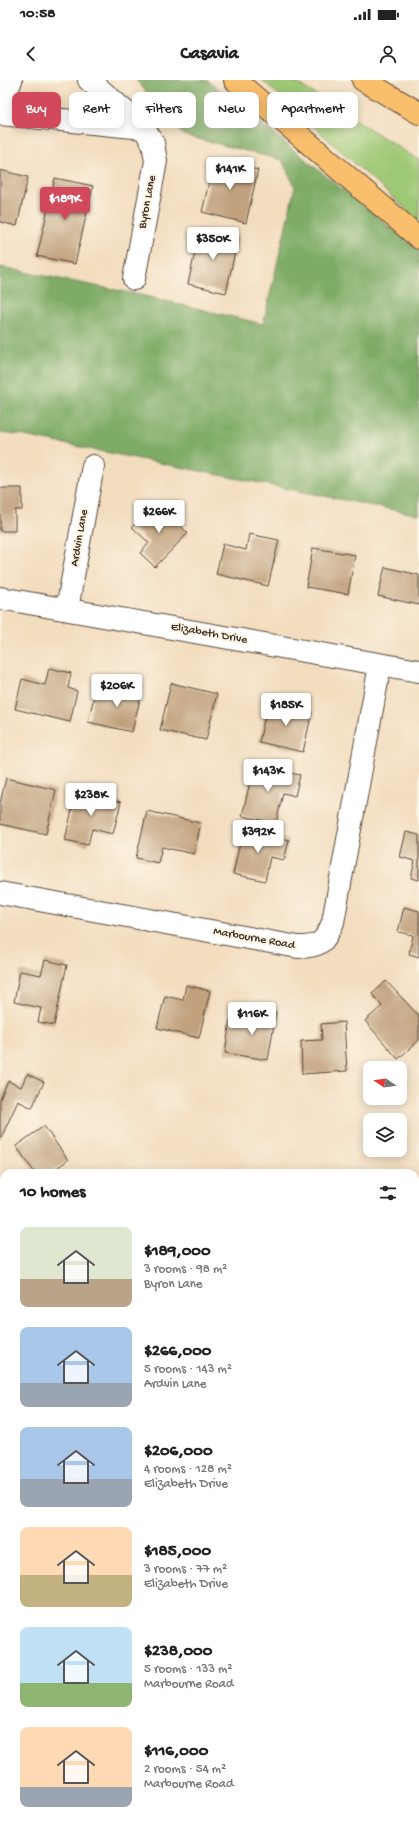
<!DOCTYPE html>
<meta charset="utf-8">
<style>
:root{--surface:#fff;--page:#f2f2f2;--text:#222;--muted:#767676;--accent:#d1495b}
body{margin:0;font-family:"Gochi Hand",sans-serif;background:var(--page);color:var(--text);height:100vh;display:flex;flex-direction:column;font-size:15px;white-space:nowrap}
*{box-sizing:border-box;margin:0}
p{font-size:13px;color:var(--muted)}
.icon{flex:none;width:22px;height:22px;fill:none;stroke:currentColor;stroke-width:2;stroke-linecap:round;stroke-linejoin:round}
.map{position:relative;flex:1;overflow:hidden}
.details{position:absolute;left:0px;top:1089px;width:419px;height:656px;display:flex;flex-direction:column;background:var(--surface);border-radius:12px 12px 0 0;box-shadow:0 2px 10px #0003}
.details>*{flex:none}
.guide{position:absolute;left:12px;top:12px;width:395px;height:36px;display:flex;gap:8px}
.needle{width:26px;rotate:283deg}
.fabs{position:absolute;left:363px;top:981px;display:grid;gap:8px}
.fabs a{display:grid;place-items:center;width:44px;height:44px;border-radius:8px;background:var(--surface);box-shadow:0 2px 10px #0003;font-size:20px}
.price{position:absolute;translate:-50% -34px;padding:0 9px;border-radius:4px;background:#fff;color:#222;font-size:13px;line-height:26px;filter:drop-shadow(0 1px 2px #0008)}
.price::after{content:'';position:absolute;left:50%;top:24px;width:12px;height:9px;margin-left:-6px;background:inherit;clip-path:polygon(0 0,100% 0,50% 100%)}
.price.selected{background:var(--accent);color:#fff}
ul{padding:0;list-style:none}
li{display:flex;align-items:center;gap:12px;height:100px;padding:0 20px}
li span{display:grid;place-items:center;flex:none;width:112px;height:80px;border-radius:8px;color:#555}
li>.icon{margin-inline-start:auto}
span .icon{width:48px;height:48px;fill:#fffc;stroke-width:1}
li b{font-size:17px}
h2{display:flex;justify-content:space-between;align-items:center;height:48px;padding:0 20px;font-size:17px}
.pill{padding:0 14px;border-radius:8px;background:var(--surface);box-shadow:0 2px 10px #0003;font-size:14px;line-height:36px}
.pill.selected{background:var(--accent);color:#fff}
.status{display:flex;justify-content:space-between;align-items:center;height:28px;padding:0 20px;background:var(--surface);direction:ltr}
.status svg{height:11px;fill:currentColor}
header{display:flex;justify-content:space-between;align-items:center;height:52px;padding:0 20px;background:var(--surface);font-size:18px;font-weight:800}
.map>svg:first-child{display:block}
</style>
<div class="status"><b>10:58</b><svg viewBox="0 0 49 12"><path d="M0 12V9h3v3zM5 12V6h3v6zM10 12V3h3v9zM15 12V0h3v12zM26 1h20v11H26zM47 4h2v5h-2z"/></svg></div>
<header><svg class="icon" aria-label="back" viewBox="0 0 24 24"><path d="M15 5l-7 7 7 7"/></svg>Casavia<svg class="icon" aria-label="person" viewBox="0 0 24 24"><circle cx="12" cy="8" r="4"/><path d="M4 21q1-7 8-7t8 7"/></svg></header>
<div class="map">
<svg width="419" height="1745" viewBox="0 0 419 1745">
<rect width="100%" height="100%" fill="#fcf5e5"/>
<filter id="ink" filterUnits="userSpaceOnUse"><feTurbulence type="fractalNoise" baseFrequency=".025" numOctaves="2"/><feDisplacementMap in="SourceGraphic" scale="8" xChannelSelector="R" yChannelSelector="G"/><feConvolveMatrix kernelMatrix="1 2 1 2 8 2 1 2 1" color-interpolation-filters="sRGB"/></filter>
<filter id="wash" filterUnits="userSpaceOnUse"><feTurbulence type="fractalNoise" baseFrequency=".012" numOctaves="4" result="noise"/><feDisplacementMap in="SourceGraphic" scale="16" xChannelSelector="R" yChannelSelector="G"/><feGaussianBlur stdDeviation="0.9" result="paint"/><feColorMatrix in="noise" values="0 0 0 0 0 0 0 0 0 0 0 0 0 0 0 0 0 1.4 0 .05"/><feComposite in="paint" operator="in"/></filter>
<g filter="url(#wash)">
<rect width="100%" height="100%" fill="#f3ddbf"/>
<polygon fill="#9dc875" stroke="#6c794a" points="262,0 292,0 419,80 419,141"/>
<polygon fill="#7eac66" stroke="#5c6b42" points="136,0 207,0 419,171 419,435 20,355 0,353 0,187 136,214 263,244 295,107 282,80 183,55"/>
<g id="blocks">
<g fill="#c1a17e">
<polygon points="214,80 258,90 246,143 202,132"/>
<polygon points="0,90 28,97 17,146 0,142"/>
<polygon points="55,98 93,106 75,184 37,176"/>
<polygon points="200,149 238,158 226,213 188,204"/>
<polygon points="0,408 22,408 22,430 15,430 15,451 0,451"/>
<polygon points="155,423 188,453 155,487 140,473 149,463 132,447"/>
<polygon points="249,454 279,460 268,506 216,494 223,464 246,470"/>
<polygon points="313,468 355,475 348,514 306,507"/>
<polygon points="385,487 419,495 419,525 378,516"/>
<polygon points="49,588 71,593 68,608 77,611 70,642 15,629 22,599 45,605"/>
<polygon points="119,601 143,607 132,652 88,642 95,612 116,617"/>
<polygon points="171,603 217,614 206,660 160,650"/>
<polygon points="268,622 312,632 303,672 259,662"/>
<polygon points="254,685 300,695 295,716 283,713 276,743 242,736"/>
<polygon points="6,698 56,710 46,754 0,744 0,723"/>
<polygon points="76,712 121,722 113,754 92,749 88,765 65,760"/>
<polygon points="147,731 201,743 194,774 162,767 158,783 136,778"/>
<polygon points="243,749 289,760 284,780 270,777 265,801 233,794"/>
<polygon points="406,752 419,755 419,800 411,798 415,781 400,777"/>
<polygon points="404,827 419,831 419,877 409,874 413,855 398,852"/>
<polygon points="45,880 67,885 54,945 38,942 41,928 14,922 20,891 41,895"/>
<polygon points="386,901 419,936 419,960 398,979 365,941 382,926 372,914"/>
<polygon points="186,905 210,911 199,958 157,948 165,916 183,920"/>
<polygon points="255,929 276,932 268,980 225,973 230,940 253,943"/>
<polygon points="344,942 347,991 302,994 301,961 322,960 321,944"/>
<polygon points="27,994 44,1002 32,1028 18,1021 0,1060 0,1019 8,1001 21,1007"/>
<polygon points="44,1046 68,1080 50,1093 35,1093 16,1066"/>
<polygon points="0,1395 4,1396 4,1458 0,1457 3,1441 0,1441"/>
<polygon points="0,1470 4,1471 4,1482 1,1497"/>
<polygon points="0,1572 4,1573 4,1591 0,1590"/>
<polygon points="4,1727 4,1741 23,1741 22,1745 0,1745"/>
<polygon points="40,1741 244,1741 261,1744 39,1745"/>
<polygon points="334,1741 393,1741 392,1745 333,1745"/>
</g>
</g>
</g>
<g filter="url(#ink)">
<use href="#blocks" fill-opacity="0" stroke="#574536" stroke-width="1"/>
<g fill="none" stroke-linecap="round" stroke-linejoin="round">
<defs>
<polyline id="service" points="415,1647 419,1648"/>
<g id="minor">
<polyline points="89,0 144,48 153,63 156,81 134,199"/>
<polyline points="0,30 11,0"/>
<polyline points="0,34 144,48"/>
<polyline points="0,518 419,591"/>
<polyline points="67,529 93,386"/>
<path d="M0,813L298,867C320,867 325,862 333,842L380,585"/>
</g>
<g id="motorway">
<polyline points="235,0 419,158"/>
<polyline points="363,0 419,33"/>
</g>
</defs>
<use href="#service" stroke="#574536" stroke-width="14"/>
<use href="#minor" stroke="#574536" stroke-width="24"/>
<use href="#motorway" stroke="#574536" stroke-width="24"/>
<use href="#service" stroke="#fff" stroke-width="12"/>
<use href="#minor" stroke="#fff" stroke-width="22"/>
<use href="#motorway" stroke="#f9bf6d" stroke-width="22"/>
</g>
</g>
<g text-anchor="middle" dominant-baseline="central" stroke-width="4" stroke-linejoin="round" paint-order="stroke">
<g font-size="12" fill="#3b2a1e" stroke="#fcf5e5">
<text transform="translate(148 122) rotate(-79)">Byron Lane</text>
<text transform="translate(80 458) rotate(-80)">Ardvin Lane</text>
<text transform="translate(209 554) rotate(10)">Elizabeth Drive</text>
<text transform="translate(254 859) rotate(10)">Marbourne Road</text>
</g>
</g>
</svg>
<div class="fabs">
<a><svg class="needle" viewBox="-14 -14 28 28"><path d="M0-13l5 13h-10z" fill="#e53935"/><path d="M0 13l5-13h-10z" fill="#767676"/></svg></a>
<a><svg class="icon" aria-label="layers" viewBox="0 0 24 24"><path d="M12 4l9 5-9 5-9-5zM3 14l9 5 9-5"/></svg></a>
</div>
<b class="price" style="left:230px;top:111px">$141K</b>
<b class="price selected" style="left:65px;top:141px">$189K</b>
<b class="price" style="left:213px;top:181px">$350K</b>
<b class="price" style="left:159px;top:454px">$266K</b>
<b class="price" style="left:117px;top:628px">$206K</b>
<b class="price" style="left:286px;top:647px">$185K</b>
<b class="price" style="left:268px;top:713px">$143K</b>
<b class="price" style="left:91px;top:737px">$238K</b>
<b class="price" style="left:258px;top:774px">$392K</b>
<b class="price" style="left:252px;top:956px">$116K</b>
<div class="guide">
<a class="pill selected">Buy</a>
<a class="pill">Rent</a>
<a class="pill">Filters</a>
<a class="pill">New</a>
<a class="pill">Apartment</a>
</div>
<section class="details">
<h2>10 homes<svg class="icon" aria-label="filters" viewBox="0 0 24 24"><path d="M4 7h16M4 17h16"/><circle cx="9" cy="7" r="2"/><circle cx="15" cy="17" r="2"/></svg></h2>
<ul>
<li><span style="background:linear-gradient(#dfe7d0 65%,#b9a48a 0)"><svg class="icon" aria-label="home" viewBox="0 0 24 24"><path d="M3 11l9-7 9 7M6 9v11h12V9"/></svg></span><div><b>$189,000</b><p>3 rooms · 98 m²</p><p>Byron Lane</p></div></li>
<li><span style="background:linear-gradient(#a9c7e8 70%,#9aa5b1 0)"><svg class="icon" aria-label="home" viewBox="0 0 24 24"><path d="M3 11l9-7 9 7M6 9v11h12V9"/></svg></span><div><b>$266,000</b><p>5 rooms · 143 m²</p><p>Ardvin Lane</p></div></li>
<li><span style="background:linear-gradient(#a9c7e8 65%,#9aa5b1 0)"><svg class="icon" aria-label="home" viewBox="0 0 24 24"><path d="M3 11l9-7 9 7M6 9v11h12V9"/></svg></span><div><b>$206,000</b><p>4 rooms · 128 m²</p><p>Elizabeth Drive</p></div></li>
<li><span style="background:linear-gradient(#ffd9b3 60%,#c2b280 0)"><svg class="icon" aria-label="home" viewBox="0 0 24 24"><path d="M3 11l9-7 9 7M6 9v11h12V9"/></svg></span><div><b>$185,000</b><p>3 rooms · 77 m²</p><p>Elizabeth Drive</p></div></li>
<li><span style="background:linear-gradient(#bfe0f5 70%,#8fb573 0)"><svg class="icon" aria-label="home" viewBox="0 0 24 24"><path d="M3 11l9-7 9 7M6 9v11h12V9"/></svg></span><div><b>$238,000</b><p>5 rooms · 133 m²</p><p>Marbourne Road</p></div></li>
<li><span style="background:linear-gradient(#ffd9b3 75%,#9aa5b1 0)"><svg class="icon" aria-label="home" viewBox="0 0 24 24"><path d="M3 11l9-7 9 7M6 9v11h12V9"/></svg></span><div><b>$116,000</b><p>2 rooms · 54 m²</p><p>Marbourne Road</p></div></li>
</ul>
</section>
</div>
